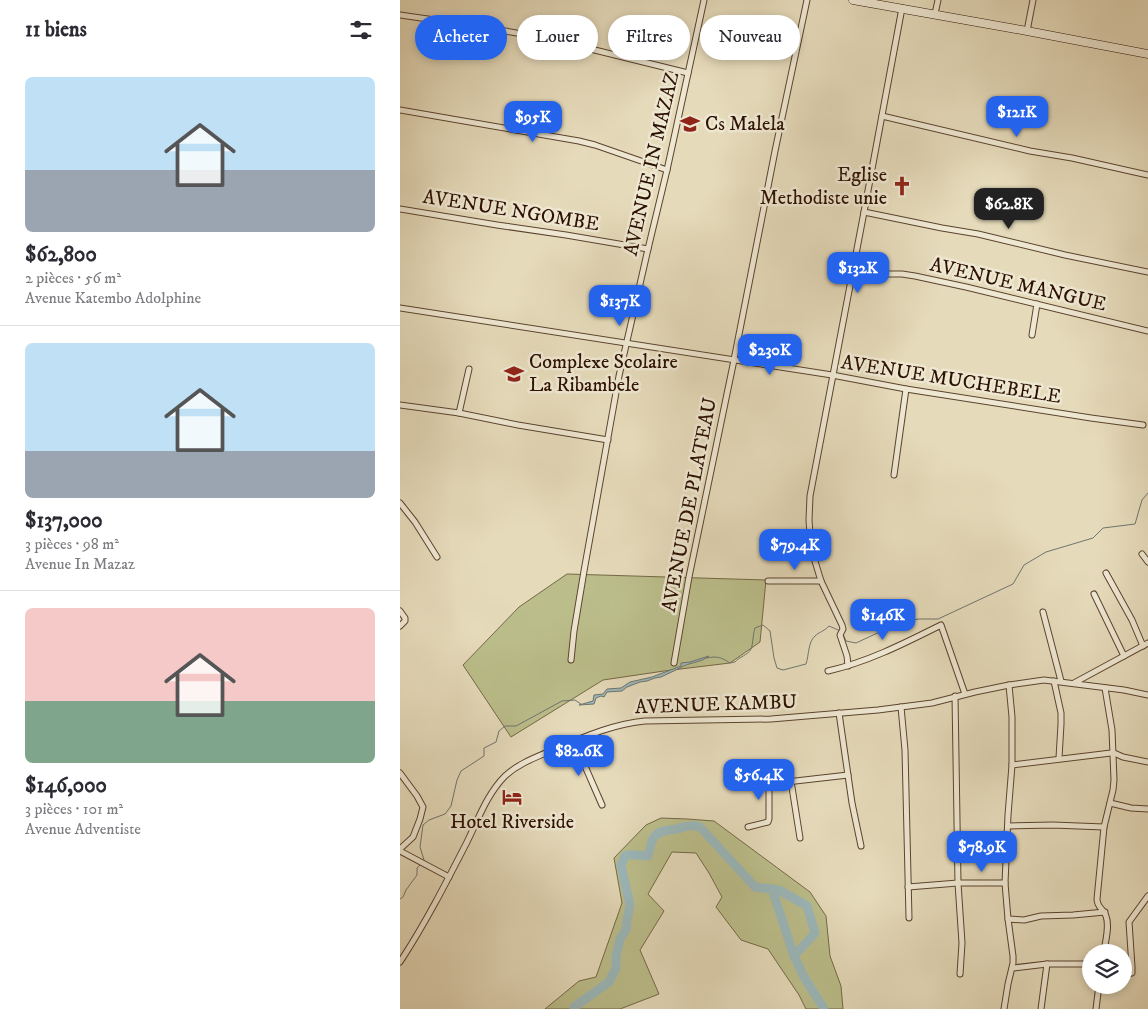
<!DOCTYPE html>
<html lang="fr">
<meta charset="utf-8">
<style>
:root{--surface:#fff;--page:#f7f7f7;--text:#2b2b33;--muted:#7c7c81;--line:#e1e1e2;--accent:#2563eb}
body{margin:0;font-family:"IM FELL DW Pica",serif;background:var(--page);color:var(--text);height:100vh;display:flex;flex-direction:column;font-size:19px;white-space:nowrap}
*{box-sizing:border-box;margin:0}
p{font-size:16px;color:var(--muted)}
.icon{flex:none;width:28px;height:28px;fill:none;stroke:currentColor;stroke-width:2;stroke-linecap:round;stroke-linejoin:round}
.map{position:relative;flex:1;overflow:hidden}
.sheet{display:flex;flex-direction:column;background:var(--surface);width:400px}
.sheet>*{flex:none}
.guide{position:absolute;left:15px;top:15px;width:475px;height:45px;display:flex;gap:10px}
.buttons{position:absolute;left:682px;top:944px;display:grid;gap:10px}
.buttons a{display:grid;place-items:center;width:50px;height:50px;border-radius:50%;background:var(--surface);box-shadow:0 2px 8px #0003;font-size:25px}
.price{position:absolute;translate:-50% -42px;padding:0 11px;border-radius:10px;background:var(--accent);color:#fff;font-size:16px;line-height:32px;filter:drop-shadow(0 1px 2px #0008)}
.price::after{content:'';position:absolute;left:50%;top:30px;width:15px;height:11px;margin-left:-8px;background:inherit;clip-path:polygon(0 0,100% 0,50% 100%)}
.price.on{background:#222;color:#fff}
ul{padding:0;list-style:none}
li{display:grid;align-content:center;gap:10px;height:265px;padding:0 25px}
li+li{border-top:1px solid var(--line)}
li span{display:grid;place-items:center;height:155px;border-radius:8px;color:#555}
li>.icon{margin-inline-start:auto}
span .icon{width:90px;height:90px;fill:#fffc;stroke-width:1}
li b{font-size:21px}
h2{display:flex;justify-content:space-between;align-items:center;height:60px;padding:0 25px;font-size:21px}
.tag{padding:0 18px;border-radius:22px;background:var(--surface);box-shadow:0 2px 8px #0003;font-size:18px;line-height:45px}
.tag.on{background:var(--accent);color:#fff}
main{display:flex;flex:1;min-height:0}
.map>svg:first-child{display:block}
</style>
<main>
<section class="sheet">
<h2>11 biens<svg class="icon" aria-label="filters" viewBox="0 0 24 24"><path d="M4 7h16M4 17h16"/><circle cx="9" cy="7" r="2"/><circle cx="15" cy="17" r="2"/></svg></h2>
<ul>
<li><span style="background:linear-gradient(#bfe0f5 60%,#9aa5b1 0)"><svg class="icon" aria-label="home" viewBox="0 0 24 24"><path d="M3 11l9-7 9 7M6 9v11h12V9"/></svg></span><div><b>$62,800</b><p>2 pièces · 56 m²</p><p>Avenue Katembo Adolphine</p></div></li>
<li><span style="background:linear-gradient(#bfe0f5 70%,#9aa5b1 0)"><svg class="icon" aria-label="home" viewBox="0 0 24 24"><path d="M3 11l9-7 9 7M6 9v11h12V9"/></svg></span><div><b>$137,000</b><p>3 pièces · 98 m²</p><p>Avenue In Mazaz</p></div></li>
<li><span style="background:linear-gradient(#f6c9c9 60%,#7fa58c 0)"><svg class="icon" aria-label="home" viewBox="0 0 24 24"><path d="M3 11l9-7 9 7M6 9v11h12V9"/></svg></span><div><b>$146,000</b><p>3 pièces · 101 m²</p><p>Avenue Adventiste</p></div></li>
</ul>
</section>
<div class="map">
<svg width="748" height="1009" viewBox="0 0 748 1009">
<rect width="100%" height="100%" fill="#e5daba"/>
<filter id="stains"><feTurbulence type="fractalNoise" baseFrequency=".004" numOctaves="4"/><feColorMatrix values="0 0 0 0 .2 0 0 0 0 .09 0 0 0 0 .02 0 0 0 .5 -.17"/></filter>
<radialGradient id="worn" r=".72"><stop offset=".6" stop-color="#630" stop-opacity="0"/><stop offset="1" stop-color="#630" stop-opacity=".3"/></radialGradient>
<g fill="#bbbe8b" stroke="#746846">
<polygon points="167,574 366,580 360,642 330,663 264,671 203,680 111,737 63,665 119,607"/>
<polygon points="261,818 287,819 314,821 410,892 426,916 430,956 441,986 443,1009 406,1009 399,995 368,949 341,940 316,907 322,897 309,873 296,853 272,852 248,894 264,911 240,950 259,994 220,1009 145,1009 179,981 196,977 222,903 214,858 246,825"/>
</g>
<path fill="#9bb8bb" stroke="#6f7570" d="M309,656C301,663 289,662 280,668L261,677L255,678L247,681L240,682L227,687L222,691L207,692L204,697L201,696L196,698L194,704L179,705L193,701L194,695L203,694L207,689L221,688L230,682L252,677L281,666V663L290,662Z"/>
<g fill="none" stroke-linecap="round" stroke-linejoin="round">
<g stroke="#6f7570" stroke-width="1">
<polyline points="443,634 446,641 456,643 484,630 491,623 519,619 538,619 613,584 624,565 646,552 693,538 703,528 735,524 742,500 748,493"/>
<path d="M306,658C317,656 321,657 330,663L335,662C339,657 348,655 351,649C353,645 353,633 355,628L363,625L370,631L374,658L377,668L383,670L406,664C409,655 408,642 415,636C419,632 423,632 429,626L436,629L440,631"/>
<polyline points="24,860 20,847 23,825 29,820 45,814 51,806 57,780 61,771 84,756 84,748 96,742 99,731 105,726 116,726 162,701 175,700 181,704"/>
<polyline points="0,899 3,897 6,890 17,875 17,868 21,864"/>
</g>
<g stroke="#9bb8bb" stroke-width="9">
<polyline points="372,889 394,956"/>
<path d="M174,1009V1007L209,982L216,968V956L220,939L226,930L227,920L230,905L221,865L225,856C233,853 239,856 248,856C250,850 251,841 254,837C259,830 269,830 276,829C285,827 291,824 300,827L355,887L379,890L407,906L415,933L394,956L404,977L424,1009"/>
</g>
<defs>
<g id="minor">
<polyline points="535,14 538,0"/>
<polyline points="0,15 83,27 150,39 288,73"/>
<polyline points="627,31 633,0"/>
<polyline points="0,110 179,141 195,145 267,170"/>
<polyline points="482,116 630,151 672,158 748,175"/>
<polyline points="0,209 97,225 166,235 248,249"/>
<polyline points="464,212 542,228 578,234 665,255 748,272"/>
<polyline points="451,277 470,274 502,274 515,276 566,287 748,331"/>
<polyline points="0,308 432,375 506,389 691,418 743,425"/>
<polyline points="632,335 637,304"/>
<polyline points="0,405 59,413 118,425 208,440"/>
<polyline points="59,413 69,369"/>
<polyline points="494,475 506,389"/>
<polyline points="0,503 15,522 37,557"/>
<polyline points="742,554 748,562"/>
<polyline points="706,573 732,620 743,646"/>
<polyline points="368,581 421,581"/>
<polyline points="694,594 724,656"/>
<polyline points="0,611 5,618 5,621 0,626"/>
<polyline points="643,612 661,681"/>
<polyline points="171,660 174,631 184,571 219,376 248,249 267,170 304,0"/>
<polyline points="274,663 289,577 334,360 375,151 407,0"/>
<polyline points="448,666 447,656 440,635 443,629 442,625 421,581 411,548 409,520 410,496 464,212 502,8"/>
<path d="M428,671C468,662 505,643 541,625L565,694"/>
<polyline points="654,681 661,713 661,724 659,758"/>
<polyline points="674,683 748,643"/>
<polyline points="555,696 558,883 562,943 560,974"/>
<polyline points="501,707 505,750 509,918"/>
<polyline points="439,713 452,803 461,846"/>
<polyline points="174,741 202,805"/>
<polyline points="612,765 711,753 714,753 723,757 748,762"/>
<polyline points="0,773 17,796 23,807 20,819 13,837 0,849"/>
<polyline points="391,781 400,838"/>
<polyline points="369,784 448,775"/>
<polyline points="710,803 731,808 748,809"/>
<polyline points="608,826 653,825 704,827"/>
<polyline points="348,827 368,822 369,819 369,774"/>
<polyline points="0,851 49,877"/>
<polyline points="508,887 558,883 605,883"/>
<polyline points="608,919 624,920 641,916 673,915 705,912"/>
<path d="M704,952C705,942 710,927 706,916C704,909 697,908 697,899L704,827L713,790L714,780L712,730L705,688"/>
<path d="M0,962C25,924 46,883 67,842C78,820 87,794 105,776C119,763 137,757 155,749C184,737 213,724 245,721L371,719L478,710L532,703L575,692L609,685L644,680L724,690L748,695"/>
<polyline points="613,968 647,964 691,964"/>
<polyline points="729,974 732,973 732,967 729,922 748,896"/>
<polyline points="604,1009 608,984 613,963 613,956 608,919 605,883 608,815 612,765 612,717 609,685"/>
<polyline points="641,1009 647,964"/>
<polyline points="696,1009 699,985"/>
</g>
<polyline id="secondary" points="453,0 627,31 748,54"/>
</defs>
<use href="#minor" stroke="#5b432e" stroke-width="7"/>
<use href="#secondary" stroke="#2d1100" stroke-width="9"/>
<use href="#minor" stroke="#eee7d2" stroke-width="5"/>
<use href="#secondary" stroke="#eee7d2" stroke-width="8"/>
</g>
<defs>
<symbol id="school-bare" viewBox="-9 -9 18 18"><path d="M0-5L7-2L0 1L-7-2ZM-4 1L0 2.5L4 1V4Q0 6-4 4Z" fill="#8f2418" stroke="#eee7d2" stroke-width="2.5" paint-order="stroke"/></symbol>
<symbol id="church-bare" viewBox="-9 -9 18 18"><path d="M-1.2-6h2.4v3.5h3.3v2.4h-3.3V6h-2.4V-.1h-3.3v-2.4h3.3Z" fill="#8f2418" stroke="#eee7d2" stroke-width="2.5" paint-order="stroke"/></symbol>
<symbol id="hotel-bare" viewBox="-9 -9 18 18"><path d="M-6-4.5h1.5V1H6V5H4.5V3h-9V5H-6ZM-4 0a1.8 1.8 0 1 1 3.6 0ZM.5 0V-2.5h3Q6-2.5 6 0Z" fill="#8f2418" stroke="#eee7d2" stroke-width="2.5" paint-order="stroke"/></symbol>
</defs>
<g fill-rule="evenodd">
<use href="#school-bare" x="276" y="110" width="28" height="28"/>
<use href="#church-bare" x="488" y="172" width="28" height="28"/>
<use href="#school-bare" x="100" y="360" width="28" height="28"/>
<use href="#hotel-bare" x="98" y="783" width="28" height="28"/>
</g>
<g text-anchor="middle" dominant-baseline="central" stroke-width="5" stroke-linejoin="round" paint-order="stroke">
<g font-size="20" fill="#2d1100" stroke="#eee7d2" text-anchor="start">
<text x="305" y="124">Cs Malela</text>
<text x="487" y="175" text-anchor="end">Eglise<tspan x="487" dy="23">Methodiste unie</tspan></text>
<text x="129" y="362">Complexe Scolaire<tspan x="129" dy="23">La Ribambele</tspan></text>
<text x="112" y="822" text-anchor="middle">Hotel Riverside</text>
</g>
<g font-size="20" fill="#2d1100" stroke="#eee7d2">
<text transform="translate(252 164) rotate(-77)">AVENUE IN MAZAZ</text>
<text transform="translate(111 211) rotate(9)">AVENUE NGOMBE</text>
<text transform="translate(618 285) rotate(13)">AVENUE MANGUE</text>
<text transform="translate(551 380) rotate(9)">AVENUE MUCHEBELE</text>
<text transform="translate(290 505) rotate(-79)">AVENUE DE PLATEAU</text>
<text transform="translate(316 705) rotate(-2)">AVENUE KAMBU</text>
</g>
</g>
<rect width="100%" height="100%" filter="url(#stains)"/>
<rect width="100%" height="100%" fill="url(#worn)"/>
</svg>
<div class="buttons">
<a><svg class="icon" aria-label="layers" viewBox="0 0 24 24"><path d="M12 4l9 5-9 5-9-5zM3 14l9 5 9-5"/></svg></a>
</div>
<b class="price" style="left:617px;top:138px">$121K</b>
<b class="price" style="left:133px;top:143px">$95K</b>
<b class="price on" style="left:609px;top:230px">$62.8K</b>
<b class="price" style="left:458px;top:294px">$132K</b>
<b class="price" style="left:220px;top:327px">$137K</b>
<b class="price" style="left:370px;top:376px">$230K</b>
<b class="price" style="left:395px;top:571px">$79.4K</b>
<b class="price" style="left:483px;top:641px">$146K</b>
<b class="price" style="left:179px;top:777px">$82.6K</b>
<b class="price" style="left:359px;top:801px">$56.4K</b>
<b class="price" style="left:582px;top:873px">$78.9K</b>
<div class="guide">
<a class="tag on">Acheter</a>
<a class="tag">Louer</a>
<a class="tag">Filtres</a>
<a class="tag">Nouveau</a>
</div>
</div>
</main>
